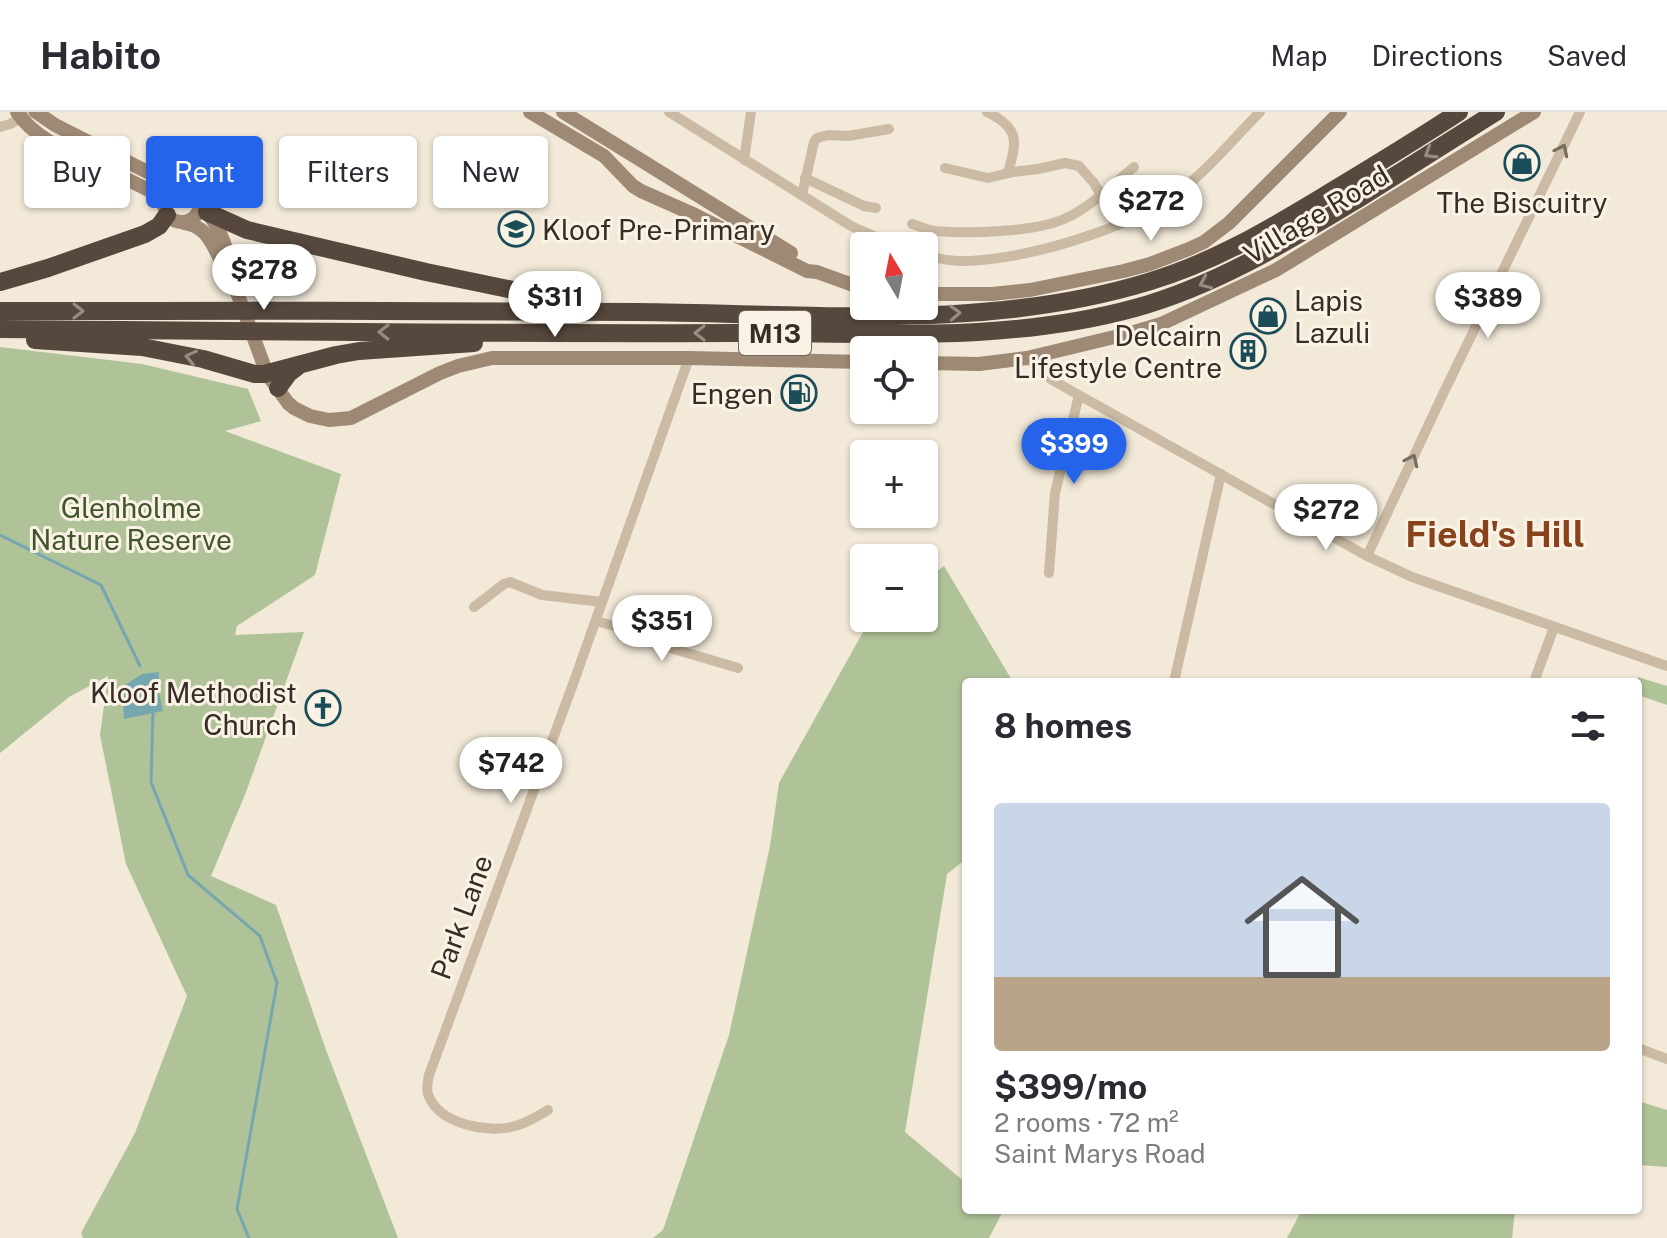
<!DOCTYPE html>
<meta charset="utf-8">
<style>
:root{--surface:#fff;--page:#f2f2f3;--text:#2b2b33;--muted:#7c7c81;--line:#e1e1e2;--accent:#2563eb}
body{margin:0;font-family:"Public Sans",sans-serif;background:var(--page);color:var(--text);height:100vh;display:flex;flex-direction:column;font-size:30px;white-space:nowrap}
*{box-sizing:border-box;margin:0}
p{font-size:26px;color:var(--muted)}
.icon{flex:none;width:44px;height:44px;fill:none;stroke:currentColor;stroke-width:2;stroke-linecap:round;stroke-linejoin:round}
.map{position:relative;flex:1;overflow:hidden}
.side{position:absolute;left:962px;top:566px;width:680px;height:536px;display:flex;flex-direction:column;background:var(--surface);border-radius:8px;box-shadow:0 2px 6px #0004}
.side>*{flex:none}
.hud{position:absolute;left:24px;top:24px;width:760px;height:72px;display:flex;gap:16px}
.needle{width:52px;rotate:350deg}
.controls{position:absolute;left:850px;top:120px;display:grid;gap:16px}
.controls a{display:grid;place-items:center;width:88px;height:88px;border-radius:8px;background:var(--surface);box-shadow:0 2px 6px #0004;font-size:40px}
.price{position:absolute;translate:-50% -68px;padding:0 18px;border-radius:28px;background:#fff;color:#222;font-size:26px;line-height:52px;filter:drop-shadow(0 2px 4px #0008)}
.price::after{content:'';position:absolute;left:50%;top:48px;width:24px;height:18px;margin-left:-12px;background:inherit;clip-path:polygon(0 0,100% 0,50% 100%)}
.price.selected{background:var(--accent);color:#fff}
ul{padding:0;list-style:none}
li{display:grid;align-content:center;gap:16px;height:424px;padding:0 32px}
li span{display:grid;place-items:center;height:248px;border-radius:8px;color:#555}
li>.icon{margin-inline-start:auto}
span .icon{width:144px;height:144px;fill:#fffc;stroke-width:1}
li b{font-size:34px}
h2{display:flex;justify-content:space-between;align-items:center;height:96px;padding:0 32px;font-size:34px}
.chip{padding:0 28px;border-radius:8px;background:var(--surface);box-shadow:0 2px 6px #0004;font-size:28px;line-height:72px}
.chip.selected{background:var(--accent);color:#fff}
header{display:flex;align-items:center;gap:48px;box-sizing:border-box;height:112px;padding:0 40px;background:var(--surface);border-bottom:2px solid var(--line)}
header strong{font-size:38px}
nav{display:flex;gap:44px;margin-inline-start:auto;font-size:28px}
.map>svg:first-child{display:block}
</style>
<header>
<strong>Habito</strong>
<nav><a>Map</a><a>Directions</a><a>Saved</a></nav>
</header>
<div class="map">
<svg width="1667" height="1126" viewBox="0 0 1667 1126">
<rect width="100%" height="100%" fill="#f2e9d8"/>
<g fill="#afc298">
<polygon points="0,235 142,252 248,277 261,309 225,319 341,362 315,463 237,514 235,523 304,520 246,680 211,764 276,793 326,938 398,1126 83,1126 81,1121 135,1021 187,884 126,752 100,623 108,564 69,585 0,641"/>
<polygon points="944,454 1013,570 966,570 966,747 947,762 905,1020 966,1071 966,1098 998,1098 1002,1101 989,1126 653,1126 663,1118 729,923 770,734 779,671 868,511 875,506 924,506 924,469"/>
<polygon points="1638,565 1667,574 1667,593 1638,583 1638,570 1636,570"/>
<polygon points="1638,989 1667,998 1667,1055 1638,1053"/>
<polygon points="1302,1098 1515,1098 1512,1126 1287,1126"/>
</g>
<polygon fill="#76a7b0" points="159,560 158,575 163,599 124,607 122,575 142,562"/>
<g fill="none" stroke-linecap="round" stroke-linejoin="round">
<g stroke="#76a7b0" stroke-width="3">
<polyline points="0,423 101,473 140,554"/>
<polyline points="153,600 151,670 188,763 260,824 277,871 237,1097 249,1126"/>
</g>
<g stroke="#cbbaa4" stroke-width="10">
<polyline points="669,0 851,114 896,134"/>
<path d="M987,0C1020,16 1017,29 1008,61"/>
<polyline points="0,15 10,12 32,0"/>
<polyline points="744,48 751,0"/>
<polyline points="945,56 988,66 1013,60 1038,57 1065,51 1079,54 1094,71 1118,113"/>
<polyline points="805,66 864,94 876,96"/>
<polyline points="802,83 814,30 817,26 828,23 848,24 889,17"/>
<path d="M912,112C919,114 927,118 935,119C968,122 1035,120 1064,107C1090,96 1112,73 1134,55"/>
<path d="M924,143C936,146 948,149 960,149C1021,150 1133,116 1181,78C1210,56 1234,26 1260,0"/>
<polyline points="1027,246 1052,268 1367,444 1412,465 1667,554"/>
<polyline points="1367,444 1443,282 1580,0"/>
<polyline points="1049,461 1055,381 1079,283"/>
<polyline points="474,495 504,472 510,470 542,483 602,490"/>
<polyline points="596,509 629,518 667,535 738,556"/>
<polyline points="1174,570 1221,362"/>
<polyline points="1534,570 1554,515"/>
<polyline points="1638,936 1667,947"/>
<path d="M548,998C538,1004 527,1011 515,1014C488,1022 438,1012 428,982C426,976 428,969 429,963L573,572L689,246"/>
</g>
<g stroke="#9e8975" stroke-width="14">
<path d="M17,0C35,28 73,41 102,55C123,65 144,76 165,86"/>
<polyline points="36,0 55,13 177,75"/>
<polyline points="530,0 604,44 633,74 641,79 695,103 807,159 817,160 864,177"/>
<polyline points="563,0 791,141"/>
<circle cx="182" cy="92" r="18"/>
<path d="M207,101C221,116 230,143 231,164L267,262L288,291L294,296L310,304L329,308L351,306L440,261L458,254L492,246H689L864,250"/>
<path d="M184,111C207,114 212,132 222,151"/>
<polyline points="924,182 992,182 1030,178 1124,159 1150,152 1189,137 1204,130 1229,111 1340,0"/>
<polyline points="924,251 979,252 1027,246 1131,221 1161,212 1276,158 1534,0"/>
</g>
<g stroke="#57483d" stroke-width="18">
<polyline points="207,100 247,118 426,160 537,183 592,191"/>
<polyline points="0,170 48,156 145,122 159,114 167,103"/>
<path d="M0,199C212,199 424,198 636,200C806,201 983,220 1148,170C1214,150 1266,119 1324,84C1370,56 1415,29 1459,0"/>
<path d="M0,217C244,219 488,222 732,221C866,220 1004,232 1135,196C1215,174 1287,130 1358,87C1404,58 1450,29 1496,0"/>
<polyline points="35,228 142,235 203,247 255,262 264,262 336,243 359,239 474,231"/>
<polyline points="278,276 289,261 297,255"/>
</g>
</g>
<defs><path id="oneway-chevron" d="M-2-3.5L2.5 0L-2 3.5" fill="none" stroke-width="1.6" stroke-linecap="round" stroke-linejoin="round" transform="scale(2)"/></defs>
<g stroke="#796c5f">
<use href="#oneway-chevron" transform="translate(1562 38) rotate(-65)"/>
<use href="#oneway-chevron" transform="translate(1412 348) rotate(-65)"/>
</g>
<g stroke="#988c80">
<use href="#oneway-chevron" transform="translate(1430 41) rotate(148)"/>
<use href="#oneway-chevron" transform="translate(1205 171) rotate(156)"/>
<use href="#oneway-chevron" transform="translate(78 199)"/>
<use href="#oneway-chevron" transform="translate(955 201) rotate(-2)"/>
<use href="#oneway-chevron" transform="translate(384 220) rotate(-179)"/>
<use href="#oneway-chevron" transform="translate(700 221) rotate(180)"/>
<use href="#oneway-chevron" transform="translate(191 245) rotate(-167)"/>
</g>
<defs>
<symbol id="shop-ring" viewBox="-11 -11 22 22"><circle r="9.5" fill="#faf3e5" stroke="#1a4d59" stroke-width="1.5"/><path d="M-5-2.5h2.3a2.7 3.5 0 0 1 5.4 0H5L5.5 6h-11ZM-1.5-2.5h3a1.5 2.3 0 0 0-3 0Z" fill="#1a4d59"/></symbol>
<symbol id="school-ring" viewBox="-11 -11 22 22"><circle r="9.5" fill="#faf3e5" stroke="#1a4d59" stroke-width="1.5"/><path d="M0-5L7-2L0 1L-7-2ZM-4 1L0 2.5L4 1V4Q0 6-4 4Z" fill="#1a4d59"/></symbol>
<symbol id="building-ring" viewBox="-11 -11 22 22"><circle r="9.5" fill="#faf3e5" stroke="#1a4d59" stroke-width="1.5"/><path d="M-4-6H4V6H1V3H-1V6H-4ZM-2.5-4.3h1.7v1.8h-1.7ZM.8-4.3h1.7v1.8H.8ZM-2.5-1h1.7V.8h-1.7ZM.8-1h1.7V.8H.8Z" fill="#1a4d59"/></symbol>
<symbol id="fuel-ring" viewBox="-11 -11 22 22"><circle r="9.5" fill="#faf3e5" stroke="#1a4d59" stroke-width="1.5"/><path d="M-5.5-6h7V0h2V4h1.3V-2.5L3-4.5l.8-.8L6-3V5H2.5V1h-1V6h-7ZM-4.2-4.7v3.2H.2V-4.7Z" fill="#1a4d59"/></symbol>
<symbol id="church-ring" viewBox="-11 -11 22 22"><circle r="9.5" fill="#faf3e5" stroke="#1a4d59" stroke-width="1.5"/><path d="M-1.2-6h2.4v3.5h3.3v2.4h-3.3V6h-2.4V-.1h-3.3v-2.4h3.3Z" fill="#1a4d59"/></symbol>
</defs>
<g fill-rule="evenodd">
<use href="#shop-ring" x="1502" y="31" width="40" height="40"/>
<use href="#school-ring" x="496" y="97" width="40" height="40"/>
<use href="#shop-ring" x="1248" y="184" width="40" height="40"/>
<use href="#building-ring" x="1228" y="219" width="40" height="40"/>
<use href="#fuel-ring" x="779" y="261" width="40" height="40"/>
<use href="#church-ring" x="303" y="576" width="40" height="40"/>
</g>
<g text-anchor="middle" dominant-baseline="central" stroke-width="6" stroke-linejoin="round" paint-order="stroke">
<rect fill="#faf3e5" stroke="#71685f" stroke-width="2" x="739" y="199" width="72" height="44" rx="6"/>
<g font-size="26" font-weight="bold" fill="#362d26">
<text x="775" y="221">M13</text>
</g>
<g font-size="28" fill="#362d26" stroke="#faf3e5" text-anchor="end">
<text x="1522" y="90" text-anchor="middle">The Biscuitry</text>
<text x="542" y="117" text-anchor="start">Kloof Pre-Primary</text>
<text x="1294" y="188" text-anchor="start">Lapis<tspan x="1294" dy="32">Lazuli</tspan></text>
<text x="1222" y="223">Delcairn<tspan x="1222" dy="32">Lifestyle Centre</tspan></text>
<text x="773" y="281">Engen</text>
<text x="297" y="580">Kloof Methodist<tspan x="297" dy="32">Church</tspan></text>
</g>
<g font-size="28" fill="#362d26" stroke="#faf3e5">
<text transform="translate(1316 102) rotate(-31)">Village Road</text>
<text transform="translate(461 805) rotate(-70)">Park Lane</text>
</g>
<g font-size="28" fill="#405529" stroke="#faf3e5">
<text x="131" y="395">Glenholme<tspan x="131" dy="32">Nature Reserve</tspan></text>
</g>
<g font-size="36" font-weight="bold" fill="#88421c" stroke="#faf3e5">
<text x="1495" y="422">Field's Hill</text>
</g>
</g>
</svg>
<div class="controls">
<a><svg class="needle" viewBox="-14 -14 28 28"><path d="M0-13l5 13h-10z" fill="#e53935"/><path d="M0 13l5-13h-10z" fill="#7c7c81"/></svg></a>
<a><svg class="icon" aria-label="locate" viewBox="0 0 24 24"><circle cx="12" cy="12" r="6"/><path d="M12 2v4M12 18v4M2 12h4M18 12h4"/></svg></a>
<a>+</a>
<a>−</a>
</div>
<b class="price" style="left:1151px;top:131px">$272</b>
<b class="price" style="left:264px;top:200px">$278</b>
<b class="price" style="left:555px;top:227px">$311</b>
<b class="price" style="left:1488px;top:228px">$389</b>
<b class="price selected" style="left:1074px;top:374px">$399</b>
<b class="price" style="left:1326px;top:440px">$272</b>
<b class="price" style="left:662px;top:551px">$351</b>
<b class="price" style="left:511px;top:693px">$742</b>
<div class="hud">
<a class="chip">Buy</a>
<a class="chip selected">Rent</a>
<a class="chip">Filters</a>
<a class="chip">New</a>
</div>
<section class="side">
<h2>8 homes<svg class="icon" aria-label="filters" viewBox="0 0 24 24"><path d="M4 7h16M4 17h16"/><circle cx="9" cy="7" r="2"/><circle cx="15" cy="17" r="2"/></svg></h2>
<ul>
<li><span style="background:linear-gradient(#c9d6e8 70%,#b9a48a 0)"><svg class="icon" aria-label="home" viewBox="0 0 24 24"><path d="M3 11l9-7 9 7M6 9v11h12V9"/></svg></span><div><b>$399/mo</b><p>2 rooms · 72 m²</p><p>Saint Marys Road</p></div></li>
</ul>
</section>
</div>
